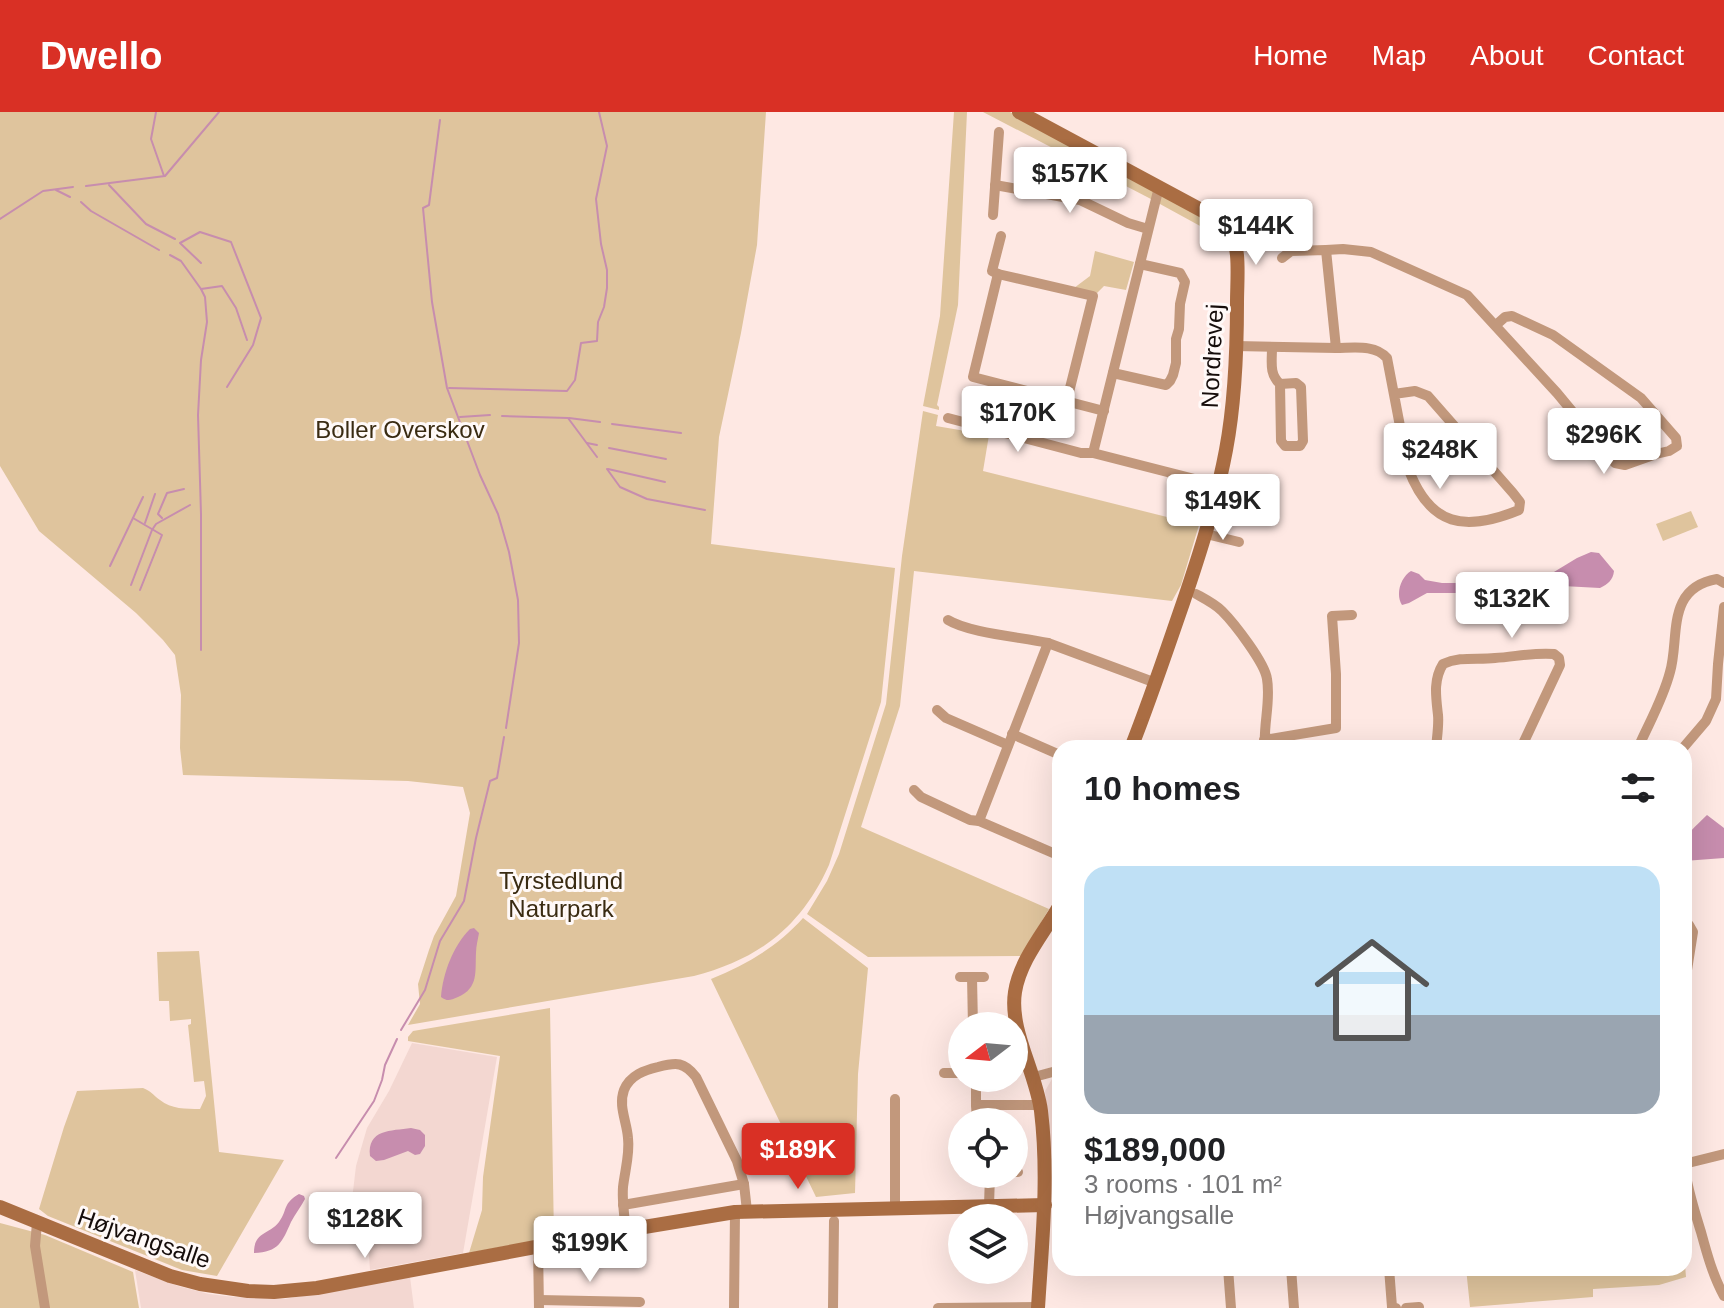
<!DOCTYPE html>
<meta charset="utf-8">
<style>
:root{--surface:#fff;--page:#f2f2f2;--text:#202124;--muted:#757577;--accent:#d93025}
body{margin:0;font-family:Helvetica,sans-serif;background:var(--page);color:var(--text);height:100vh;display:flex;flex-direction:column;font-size:30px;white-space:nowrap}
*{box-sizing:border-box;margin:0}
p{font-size:26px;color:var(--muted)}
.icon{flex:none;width:44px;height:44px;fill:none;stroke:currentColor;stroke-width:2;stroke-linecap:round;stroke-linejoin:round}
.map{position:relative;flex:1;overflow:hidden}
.side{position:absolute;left:1052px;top:628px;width:640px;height:536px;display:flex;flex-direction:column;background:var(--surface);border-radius:24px;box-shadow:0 8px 32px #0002}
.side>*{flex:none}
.needle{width:52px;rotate:254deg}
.fabs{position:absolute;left:948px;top:900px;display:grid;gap:16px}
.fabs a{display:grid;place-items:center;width:80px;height:80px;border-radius:50%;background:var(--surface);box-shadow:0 8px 32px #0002;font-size:40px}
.price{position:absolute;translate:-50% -68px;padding:0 18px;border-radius:8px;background:#fff;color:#222;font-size:26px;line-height:52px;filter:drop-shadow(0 2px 4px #0008)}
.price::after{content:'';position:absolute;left:50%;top:48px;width:24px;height:18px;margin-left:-12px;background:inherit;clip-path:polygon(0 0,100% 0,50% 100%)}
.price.selected{background:var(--accent);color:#fff}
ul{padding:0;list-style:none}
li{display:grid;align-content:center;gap:16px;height:424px;padding:0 32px}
li span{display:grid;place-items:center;height:248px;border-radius:24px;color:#555}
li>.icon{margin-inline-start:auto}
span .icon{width:144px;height:144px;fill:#fffc;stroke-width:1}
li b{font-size:34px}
h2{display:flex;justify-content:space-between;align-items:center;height:96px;padding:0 32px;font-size:34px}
header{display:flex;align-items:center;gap:48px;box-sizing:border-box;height:112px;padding:0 40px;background:var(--accent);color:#fff}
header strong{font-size:38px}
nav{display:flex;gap:44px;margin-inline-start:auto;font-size:28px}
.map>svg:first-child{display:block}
</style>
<header>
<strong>Dwello</strong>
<nav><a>Home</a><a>Map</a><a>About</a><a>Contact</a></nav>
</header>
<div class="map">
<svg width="1724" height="1196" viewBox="0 0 1724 1196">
<rect width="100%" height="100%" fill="#fee8e3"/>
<g fill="#f3d7d1">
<polygon points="412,931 497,945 463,1141 370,1158 369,1144 371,1115 349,1113 356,1054 367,1016 389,979"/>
<polygon points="1060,964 1060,1075 1055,1075 1045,979 1052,967"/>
<polygon points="135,1158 178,1174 209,1182 234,1185 285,1187 410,1165 414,1196 141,1196"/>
</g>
<g fill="#dfc49d">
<path d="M0,0H766L757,133L741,221L719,325L711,432L895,456L881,590L829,753C801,815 759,847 694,864L408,913L420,892L418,872L429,838L434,824L456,784L470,701L463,675L408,669L183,663L180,636L181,583L175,543L163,528L136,501L39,419L0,354Z"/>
<polygon points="954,0 967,0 958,193 937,293 939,295 939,298 923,294 940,204"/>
<polygon points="983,0 1010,0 1222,115 1233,132 1149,86"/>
<polygon points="1095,139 1134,150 1126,178 1104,174 1097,181 1074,176 1090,164"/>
<polygon points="923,299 938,303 936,314 989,323 983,359 1199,413 1181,473 1172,489 914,459 900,594 861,715 1049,797 1021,844 868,845 807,802 827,769 839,742 886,592 902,444"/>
<polygon points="1691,399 1698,415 1663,429 1656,412"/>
<path d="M803,806L868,856L858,962L855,1081L816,1085L711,867C747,852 777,835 803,806Z"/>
<path d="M199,839L219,1040L284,1048L217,1164L182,1158L48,1104L39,1097L64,1015L77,979L143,976C151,979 153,983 160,988C171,997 186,997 200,997L206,984L204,969L194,970L188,913L191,912V907L170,909L169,889H159L157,840Z"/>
<polygon points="550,896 554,1125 469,1141 482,1098 483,1065 500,944 408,929 408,925 413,919"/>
<polygon points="0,1111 45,1123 133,1160 139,1196 0,1196"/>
<polygon points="1684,1140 1686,1165 1659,1173 1593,1177 1593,1185 1470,1195 1466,1156 1684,1156"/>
</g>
<g fill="#c78dae">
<path d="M1591,440L1599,441L1614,459C1613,468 1608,472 1600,476L1544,473L1512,476L1496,481H1427L1409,491L1402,493C1395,482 1401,465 1411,459L1419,462L1425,468L1442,471H1489L1510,466L1549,463L1577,446Z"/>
<path d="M1707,703L1724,716V746L1684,749C1684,721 1688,722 1707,703Z"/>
<path d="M474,816L479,821C478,827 476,834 476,841C475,859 479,876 458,885C450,888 448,890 441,885C443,861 453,834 470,817Z"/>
<path d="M411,1016L420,1018L425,1023V1034L420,1042L415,1043L408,1039L384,1048L376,1049L370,1044C367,1017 391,1019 411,1016Z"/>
<path d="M299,1082L304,1084L305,1087C301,1095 295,1102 291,1110C282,1130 279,1140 254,1141C254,1119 269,1123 279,1110C288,1098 282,1092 299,1082Z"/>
</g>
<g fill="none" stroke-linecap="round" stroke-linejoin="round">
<g stroke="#c78dae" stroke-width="2">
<polyline points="156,0 151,27 164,64"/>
<polyline points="440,8 429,93 423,96 432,190 447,276 480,363 498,402 509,440 518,488 519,531 506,616"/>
<polyline points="109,73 146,112 175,127"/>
<polyline points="86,74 165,64 219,0"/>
<polyline points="56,78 70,85"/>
<polyline points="81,90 91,99 159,138"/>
<polyline points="0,107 43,79 73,75"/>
<polyline points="170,143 181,149 201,177 205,185 207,210 201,248 198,303 201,402 201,538"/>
<polyline points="201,151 180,131 200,120 231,130 261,206 253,233 227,275"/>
<polyline points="201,177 222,174 236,196 247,228"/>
<polyline points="449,276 567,279 575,268 581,231 597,229 598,210 604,195 607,176 607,158 601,132 596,87 607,34 599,0"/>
<polyline points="502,304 568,306 597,345"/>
<polyline points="460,305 490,303"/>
<polyline points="569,306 600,310"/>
<polyline points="612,312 681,321"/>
<polyline points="587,331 597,333"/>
<polyline points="609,336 666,347"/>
<polyline points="607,357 620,375 647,387 705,398"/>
<polyline points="608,357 665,370"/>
<polyline points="133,406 162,423 140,478"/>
<polyline points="162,406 158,402 167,381 184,377"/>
<polyline points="145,411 155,382"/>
<polyline points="110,454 143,385"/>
<polyline points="131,473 152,418 156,412 190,393"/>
<polyline points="401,918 425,878 440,829 464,789 476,726 490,669 497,666 504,625"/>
<polyline points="336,1046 374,989 382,968 385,953 397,927"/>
</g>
<g stroke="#c2987c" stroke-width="10">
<polyline points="995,73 1080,88 1128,111 1148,117"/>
<polyline points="993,103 999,20"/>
<polyline points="1001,124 992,159 998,162 973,265 1104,299"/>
<polyline points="1326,138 1343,137 1371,140 1467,183 1557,281 1615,351 1625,353 1656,342 1669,339 1677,334 1676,326 1641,286 1553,223 1512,204 1505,205 1496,213"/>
<polyline points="998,162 1093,184 1067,288"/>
<polyline points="1236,234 1336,236 1326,138 1291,139 1282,146"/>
<path d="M1272,236C1272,250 1269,262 1280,272L1281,329L1285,334H1300L1303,329L1301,275L1296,271L1280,272"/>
<path d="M1336,236C1353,236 1375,232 1387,246L1408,356C1430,415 1465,420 1519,398L1520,390L1513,381L1428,284L1415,279L1394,282"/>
<polyline points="1113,261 1166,273 1170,269 1173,263 1176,251 1176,227 1179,217 1180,192 1185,170 1180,161 1140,152"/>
<polyline points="948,306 1081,341 1093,341 1218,373"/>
<polyline points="1093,341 1159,75"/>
<polyline points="1206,422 1239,430"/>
<path d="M1196,482C1205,487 1215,492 1222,499C1234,511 1265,551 1267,567C1271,589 1263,613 1265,636"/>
<path d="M948,508C969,521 1021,525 1048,531"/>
<polyline points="937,598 946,606 1008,633"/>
<polyline points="1012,622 1060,643"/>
<polyline points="1264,628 1336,616 1336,562 1332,504 1352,503"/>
<path d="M1436,636C1437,625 1439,613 1438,603C1436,585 1433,568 1443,552C1460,544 1477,548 1495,546C1514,545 1535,540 1554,542L1559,546L1560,553L1521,636"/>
<path d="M1638,636C1649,611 1663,587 1670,560C1680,526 1665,476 1717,467L1724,471"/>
<polyline points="1683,636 1706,609 1716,587 1718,552 1724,495"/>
<polyline points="914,678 921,685 970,708 979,709"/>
<polyline points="1060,744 979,709 1048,531 1156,571"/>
<polyline points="1684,812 1689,813 1693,820 1684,877"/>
<polyline points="960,865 984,865"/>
<polyline points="972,865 973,914"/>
<polyline points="944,961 962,961"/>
<polyline points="1034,965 1060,958"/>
<polyline points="976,966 976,993"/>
<polyline points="977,1010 976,993 1040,993"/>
<polyline points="1014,1033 1017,1033"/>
<path d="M1684,1052C1687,1076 1694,1097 1701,1120C1707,1142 1713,1164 1724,1184"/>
<polyline points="1684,1052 1724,1042"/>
<polyline points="1014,1060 1018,1060"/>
<polyline points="623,1093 744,1072"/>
<polyline points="989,1094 990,1062"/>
<polyline points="895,1096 895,987"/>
<polyline points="37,1111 35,1134 45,1196"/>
<path d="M626,1118C624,1103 622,1089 623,1075C625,1058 630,1042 628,1026C627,1010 618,994 624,978C630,963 645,958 658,955C677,950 684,950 696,965L737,1049L744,1072L747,1099"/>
<polyline points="538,1135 539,1196"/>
<polyline points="1228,1156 1231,1196"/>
<polyline points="1291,1156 1294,1196"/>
<polyline points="1389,1156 1392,1195 1396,1196"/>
<polyline points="539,1188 640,1190"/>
<polyline points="734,1196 735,1100"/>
<polyline points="833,1196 834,1109"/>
<polyline points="938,1196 1038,1195"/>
<polyline points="1406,1196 1419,1195"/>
</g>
<g stroke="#aa6d43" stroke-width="14">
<path d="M1019,0L1229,113C1241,137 1237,165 1237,191C1237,241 1235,290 1226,338C1216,391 1200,441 1183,491C1166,540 1150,588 1131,636"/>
<polyline points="0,1095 170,1164 200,1172 248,1179 274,1180 317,1176 626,1118 735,1100 1045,1093"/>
<path d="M1038,1196C1042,1130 1049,1065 1041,999C1036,960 1009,918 1015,880C1020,848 1044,821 1060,793"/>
</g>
</g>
<g text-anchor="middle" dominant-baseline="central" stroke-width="6" stroke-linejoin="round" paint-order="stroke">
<g font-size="24" fill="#160d0b" stroke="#fff9f8">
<text transform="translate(1212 244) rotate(-87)">Nordrevej</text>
<text transform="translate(144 1126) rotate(19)">Højvangsalle</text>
</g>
<g font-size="24" fill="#3a2b12" stroke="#fff9f8">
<text x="400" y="317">Boller Overskov</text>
<text x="561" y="768">Tyrstedlund<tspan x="561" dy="28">Naturpark</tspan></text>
</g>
</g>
</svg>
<div class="fabs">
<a><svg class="needle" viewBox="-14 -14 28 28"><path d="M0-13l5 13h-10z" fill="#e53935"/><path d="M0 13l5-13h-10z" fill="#757577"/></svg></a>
<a><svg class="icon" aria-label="locate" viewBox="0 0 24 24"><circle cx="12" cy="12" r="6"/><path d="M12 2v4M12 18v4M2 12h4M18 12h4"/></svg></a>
<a><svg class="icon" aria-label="layers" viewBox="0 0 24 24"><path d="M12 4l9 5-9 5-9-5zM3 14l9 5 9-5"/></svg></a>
</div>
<b class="price" style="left:1070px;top:103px">$157K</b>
<b class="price" style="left:1256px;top:155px">$144K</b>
<b class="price" style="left:1018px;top:342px">$170K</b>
<b class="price" style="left:1604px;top:364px">$296K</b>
<b class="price" style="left:1440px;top:379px">$248K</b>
<b class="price" style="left:1223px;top:430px">$149K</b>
<b class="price" style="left:1512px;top:528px">$132K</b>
<b class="price selected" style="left:798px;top:1079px">$189K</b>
<b class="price" style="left:365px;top:1148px">$128K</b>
<b class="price" style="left:590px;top:1172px">$199K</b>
<section class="side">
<h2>10 homes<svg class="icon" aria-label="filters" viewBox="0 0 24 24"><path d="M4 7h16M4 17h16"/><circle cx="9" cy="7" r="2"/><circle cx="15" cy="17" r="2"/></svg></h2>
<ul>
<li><span style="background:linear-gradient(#bfe0f5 60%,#9aa5b1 0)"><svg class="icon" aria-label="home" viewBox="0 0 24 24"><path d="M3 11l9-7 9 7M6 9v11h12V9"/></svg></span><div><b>$189,000</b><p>3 rooms · 101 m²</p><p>Højvangsalle</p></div></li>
</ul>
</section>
</div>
